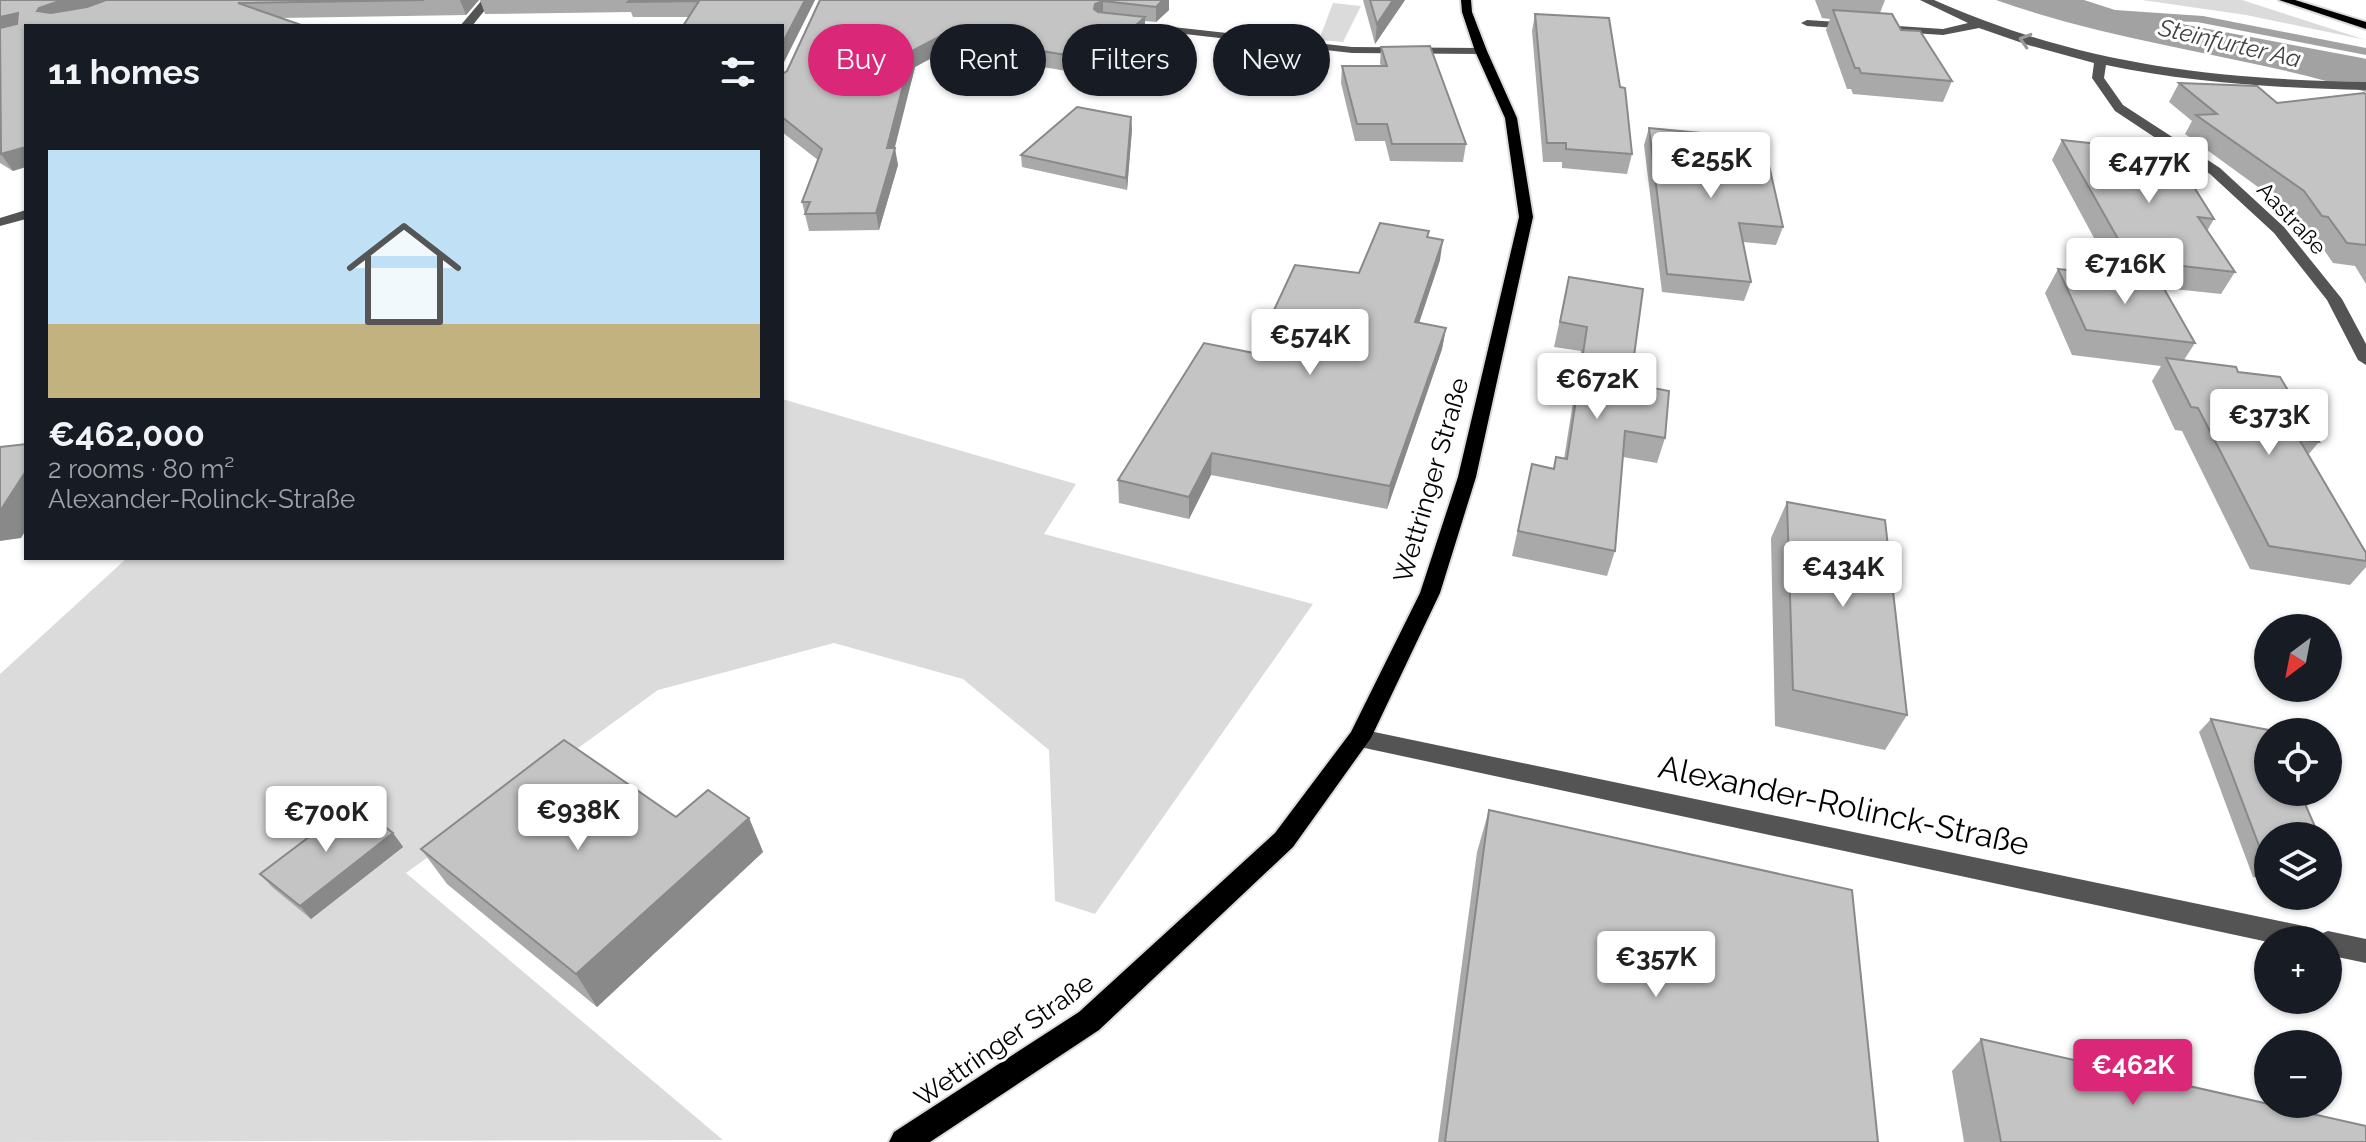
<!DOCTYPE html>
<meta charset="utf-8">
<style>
:root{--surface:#171b24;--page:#242831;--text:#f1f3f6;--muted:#9ea1a6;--accent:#db2777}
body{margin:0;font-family:Raleway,sans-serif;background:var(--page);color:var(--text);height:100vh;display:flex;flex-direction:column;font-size:30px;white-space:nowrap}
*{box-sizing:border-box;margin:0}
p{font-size:26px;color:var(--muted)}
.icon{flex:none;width:44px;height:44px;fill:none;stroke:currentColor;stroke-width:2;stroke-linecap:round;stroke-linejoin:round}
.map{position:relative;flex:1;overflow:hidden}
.details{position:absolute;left:24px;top:24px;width:760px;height:536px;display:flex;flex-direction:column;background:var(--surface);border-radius:0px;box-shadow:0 2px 6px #0004}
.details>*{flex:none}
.guide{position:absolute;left:808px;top:24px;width:760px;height:72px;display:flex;gap:16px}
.needle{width:52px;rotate:212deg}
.controls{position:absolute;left:2254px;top:614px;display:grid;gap:16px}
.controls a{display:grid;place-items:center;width:88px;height:88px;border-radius:50%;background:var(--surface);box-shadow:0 2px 6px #0004;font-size:40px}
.price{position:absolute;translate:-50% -68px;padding:0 18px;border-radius:8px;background:#fff;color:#222;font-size:26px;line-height:52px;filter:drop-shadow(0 2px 4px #0008)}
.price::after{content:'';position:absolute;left:50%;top:48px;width:24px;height:18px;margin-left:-12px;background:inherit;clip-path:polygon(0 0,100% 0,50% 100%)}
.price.active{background:var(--accent);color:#fff}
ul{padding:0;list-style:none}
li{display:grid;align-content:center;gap:16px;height:424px;padding:0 24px}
li span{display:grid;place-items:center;height:248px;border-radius:0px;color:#555}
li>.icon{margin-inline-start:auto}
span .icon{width:144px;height:144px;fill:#fffc;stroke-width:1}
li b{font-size:34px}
h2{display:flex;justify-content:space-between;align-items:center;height:96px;padding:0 24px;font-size:34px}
.chip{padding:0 28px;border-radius:36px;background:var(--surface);box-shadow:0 2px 6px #0004;font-size:28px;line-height:72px}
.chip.active{background:var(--accent);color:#fff}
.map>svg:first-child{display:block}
</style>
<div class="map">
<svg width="2366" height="1142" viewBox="0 0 2366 1142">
<rect width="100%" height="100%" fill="#fff"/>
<g fill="#dbdbdb">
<polygon points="2142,0 2242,0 2366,40 2246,15"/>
<polygon points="1333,3 1361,6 1343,42 1319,40"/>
<polygon points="782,399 1076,484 1044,534 1313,604 1095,914 1055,901 1049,750 963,679 834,643 658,690 406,873 723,1140 0,1142 0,674 127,558 782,558"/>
</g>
<path fill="#a2a2a2" d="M1996,0H2084L2115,10L2203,16L2366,48V55L2197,22L2166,21L2362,58L2366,59V92C2244,55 2117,43 1996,0Z"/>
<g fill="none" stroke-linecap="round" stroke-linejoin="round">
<defs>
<g id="major">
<polygon points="1461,0 1471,0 1472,12 1487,51 1517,118 1533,217 1476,477 1440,593 1371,738 1293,847 1099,1030 930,1142 889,1142 894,1132 1079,1012 1275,833 1351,732 1420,593 1458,477 1519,217 1505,118 1475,51 1462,12"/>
<polygon points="2279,0 2295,0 2366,22 2366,29"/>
</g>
</defs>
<use href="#major" stroke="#dbdbdb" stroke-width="4"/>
<g fill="#545454" fill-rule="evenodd">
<polygon points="482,0 493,0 472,26 460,26"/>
<path d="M1920,0H1934C2079,64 2209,79 2366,82V90C2278,88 2192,83 2106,65L2104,78L2123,105L2220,168L2284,227L2342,299L2366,344V365L2358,360L2327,300L2274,233L2210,174L2115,111L2092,78L2094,63L2028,45L1979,28L1943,35L1807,26L1801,23L1807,20L1943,29L1968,23Z"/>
<polygon points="1119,21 1352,47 1481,48 1487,51 1481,54 1352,53 1115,26 1115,22"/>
<polygon points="26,210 26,219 0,226 0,218"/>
<polygon points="1360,729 2313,928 2323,933 2328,931 2366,939 2366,963 2328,955 2328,940 2268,942 1360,747 1352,744 1349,738 1352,732"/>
</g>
<use href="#major" fill="#000" fill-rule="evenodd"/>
</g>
<g fill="#a9a9a9">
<polygon points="0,0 479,0 466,15 280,18 13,171 0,163"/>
<polygon points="480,0 815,0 782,66 782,26 689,17 633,17 631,12 485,14"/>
<polygon points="820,0 1169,0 1169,10 1156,22 1145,21 1145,32 1098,76 993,59 950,48 915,67 894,148 898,165 879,230 809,231 802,202 818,160 782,132 782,74 787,71"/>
<polygon points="1363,0 1405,0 1375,44"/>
<polygon points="1815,0 1885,0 1880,13 1901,30 1952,81 1943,102 1853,94 1851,89 1847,89 1826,30 1830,19 1822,18"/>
<polygon points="1535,14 1632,154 1627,174 1562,168 1562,162 1543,162 1532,31"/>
<polygon points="1381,47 1466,144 1463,162 1390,161 1385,141 1355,141 1341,83 1342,66 1381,66 1380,63"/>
<polygon points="2179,83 2277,103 2366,94 2366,284 2355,266 2333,263 2315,237 2308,236 2291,211 2185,134 2192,121 2169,102"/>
<polygon points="1649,128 1783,227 1776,245 1743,242 1751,282 1744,301 1662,292 1644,145"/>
<polygon points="1132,129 1127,190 1022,167 1021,155"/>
<polygon points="2062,140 2214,219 2207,231 2235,272 2221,294 2164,288 2195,343 2184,360 2238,372 2319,442 2308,455 2366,553 2366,567 2350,585 2250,569 2182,431 2175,430 2152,381 2161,366 2072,355 2045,293 2058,269 2114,275 2052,160"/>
<polygon points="1428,237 1440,260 1419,323 1446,328 1442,349 1387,509 1211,475 1189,519 1119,503 1118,480 1359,273"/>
<polygon points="1569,277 1632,371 1648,387 1665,438 1657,463 1623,457 1615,551 1607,576 1512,556 1532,464 1553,468 1556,457 1564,459 1581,351 1554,347"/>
<polygon points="1787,502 1907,715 1885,750 1775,726 1771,538"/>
<polygon points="2211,719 2268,836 2268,880 2253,877 2199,732"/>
<polygon points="1489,810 1878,1142 1438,1142 1477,852"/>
<polygon points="676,817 749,818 763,852 597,1007 447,884 421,849"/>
<polygon points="393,833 403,847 311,919 272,887 260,874"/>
<polygon points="2328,858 2336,878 2328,885"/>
<polygon points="1981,1039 2366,1142 1964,1142 1952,1071"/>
</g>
<g fill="#898989">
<polygon points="62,0 116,0 48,23 37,11 39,8"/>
<polygon points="460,0 479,0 466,15"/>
<polygon points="805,0 815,0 782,66 782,44"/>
<polygon points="1163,0 1169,0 1169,10 1156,22 1156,7"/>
<polygon points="1393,0 1405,0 1375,44 1377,24"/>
<polygon points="1103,1 1103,16 1094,9 1095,4"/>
<polygon points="18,13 26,26 0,34 0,17"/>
<polygon points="1145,17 1145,32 1098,76 1097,60"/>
<polygon points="948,32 950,48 915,67 893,155 895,148 898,165 879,230 876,213 887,148 912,51"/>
<polygon points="1131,117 1132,129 1127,190 1126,178"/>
<polygon points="26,147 26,167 13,171 1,154"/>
<polygon points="1443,240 1440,260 1412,344 1415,322"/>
<polygon points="1446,328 1442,349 1387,509 1390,486"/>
<polygon points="1212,453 1211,475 1189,519 1189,497"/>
<polygon points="26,471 26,530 21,538 0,541 0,511"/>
<polygon points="749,818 763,852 597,1007 576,974"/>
<polygon points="393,833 403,847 311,919 300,906"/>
</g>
<g fill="#c4c4c4" stroke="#898989" stroke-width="2">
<polygon points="0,0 62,0 39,8 37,11 51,13 87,7 106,0 424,0 238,3 304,26 26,26 26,147 1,154 0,28 17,24 18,13 0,17"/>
<polygon points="630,0 805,0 782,44 782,26 683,26 699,1 628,2"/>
<polygon points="820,0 1163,0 1156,7 1103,1 1095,4 1094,9 1098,12 1145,17 1097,60 992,43 948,32 912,51 887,148 895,148 876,213 805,214 810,202 802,202 822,149 782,117 782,74 787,71"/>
<polygon points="1370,0 1393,0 1377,24"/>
<polygon points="1833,10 1892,14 1901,30 1920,31 1952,81 1861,73 1859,68 1855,68"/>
<polygon points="1535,14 1609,18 1620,87 1625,88 1632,154 1566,149 1566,143 1547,143"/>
<polygon points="1430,46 1466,144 1392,144 1387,124 1357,124 1342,66 1387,66 1381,47"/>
<polygon points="2179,83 2257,86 2277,103 2364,93 2366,94 2366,245 2347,243 2328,217 2322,216 2304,191 2196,115 2217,114"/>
<polygon points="1077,107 1131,117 1126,178 1021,155"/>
<polygon points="1649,128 1763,139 1783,227 1739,223 1751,282 1667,274"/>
<polygon points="2062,140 2172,152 2214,219 2198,217 2235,272 2130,260"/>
<polygon points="1380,223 1429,231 1427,237 1443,240 1415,322 1446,328 1390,486 1212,453 1189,497 1118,480 1204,343 1254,353 1295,265 1359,273"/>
<polygon points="2058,269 2159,280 2195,343 2086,330"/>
<polygon points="1569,277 1643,289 1632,371 1649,374 1648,387 1669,391 1665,438 1625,431 1615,551 1518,531 1532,464 1554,469 1556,457 1567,459 1587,327 1560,322"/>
<polygon points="2166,358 2236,367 2238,372 2280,377 2319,442 2299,439 2366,553 2366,561 2269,546 2198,408 2191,407"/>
<polygon points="26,444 26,471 0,511 0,447"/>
<polygon points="1787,502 1885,520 1907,715 1793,690"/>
<polygon points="2211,719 2274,731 2275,732 2268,732 2268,792 2300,792 2319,836 2268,836 2268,864 2266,864"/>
<polygon points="564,740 676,817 708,790 749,818 576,974 421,849"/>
<polygon points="354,803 393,833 300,906 260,874"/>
<polygon points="1489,810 1852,890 1878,1142 1445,1142"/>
<polygon points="2328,858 2336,878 2328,876"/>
<polygon points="1981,1039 2366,1126 2366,1142 2001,1142"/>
</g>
<defs><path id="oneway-chevron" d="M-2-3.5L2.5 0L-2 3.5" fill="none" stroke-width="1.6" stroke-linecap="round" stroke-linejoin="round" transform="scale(2)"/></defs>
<use stroke="#989898" href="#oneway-chevron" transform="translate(2025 40) rotate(-163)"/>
<g text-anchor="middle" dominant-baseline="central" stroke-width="6" stroke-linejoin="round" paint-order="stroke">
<g font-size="22" fill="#000" stroke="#fff">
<text transform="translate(2292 218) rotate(47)">Aastraße</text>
</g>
<g font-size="24" font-style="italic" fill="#434343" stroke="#fff">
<text transform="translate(2230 43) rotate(13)">Steinfurter Aa</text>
</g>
<g font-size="26" fill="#000" stroke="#fff">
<text transform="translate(1431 480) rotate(-74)">Wettringer Straße</text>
<text transform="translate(1004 1040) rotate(-35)">Wettringer Straße</text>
</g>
<g font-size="32" fill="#000" stroke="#fff">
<text transform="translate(1844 805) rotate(12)">Alexander-Rolinck-Straße</text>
</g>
</g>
</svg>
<div class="controls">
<a><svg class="needle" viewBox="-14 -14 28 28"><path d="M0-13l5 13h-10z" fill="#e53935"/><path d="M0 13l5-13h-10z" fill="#9ea1a6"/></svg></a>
<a><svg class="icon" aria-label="locate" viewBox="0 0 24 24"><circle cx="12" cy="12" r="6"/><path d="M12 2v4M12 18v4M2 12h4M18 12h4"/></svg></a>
<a><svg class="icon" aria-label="layers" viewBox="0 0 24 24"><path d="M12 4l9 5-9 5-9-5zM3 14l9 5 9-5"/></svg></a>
<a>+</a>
<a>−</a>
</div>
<b class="price" style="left:1711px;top:200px">€255K</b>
<b class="price" style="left:2149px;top:205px">€477K</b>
<b class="price" style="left:2125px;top:306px">€716K</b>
<b class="price" style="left:1310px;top:377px">€574K</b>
<b class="price" style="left:1597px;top:421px">€672K</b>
<b class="price" style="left:2269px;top:457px">€373K</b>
<b class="price" style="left:1843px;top:609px">€434K</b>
<b class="price" style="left:578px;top:852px">€938K</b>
<b class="price" style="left:326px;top:854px">€700K</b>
<b class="price" style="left:1656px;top:999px">€357K</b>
<b class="price active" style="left:2133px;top:1107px">€462K</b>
<div class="guide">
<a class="chip active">Buy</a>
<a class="chip">Rent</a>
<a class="chip">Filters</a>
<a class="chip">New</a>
</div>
<section class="details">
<h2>11 homes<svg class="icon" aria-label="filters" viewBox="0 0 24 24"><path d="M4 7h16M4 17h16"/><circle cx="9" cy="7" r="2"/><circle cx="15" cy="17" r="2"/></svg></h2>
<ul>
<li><span style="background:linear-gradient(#bfe0f5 70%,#c2b280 0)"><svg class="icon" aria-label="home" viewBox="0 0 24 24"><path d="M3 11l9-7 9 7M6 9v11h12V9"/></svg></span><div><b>€462,000</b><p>2 rooms · 80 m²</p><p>Alexander-Rolinck-Straße</p></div></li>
</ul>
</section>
</div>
